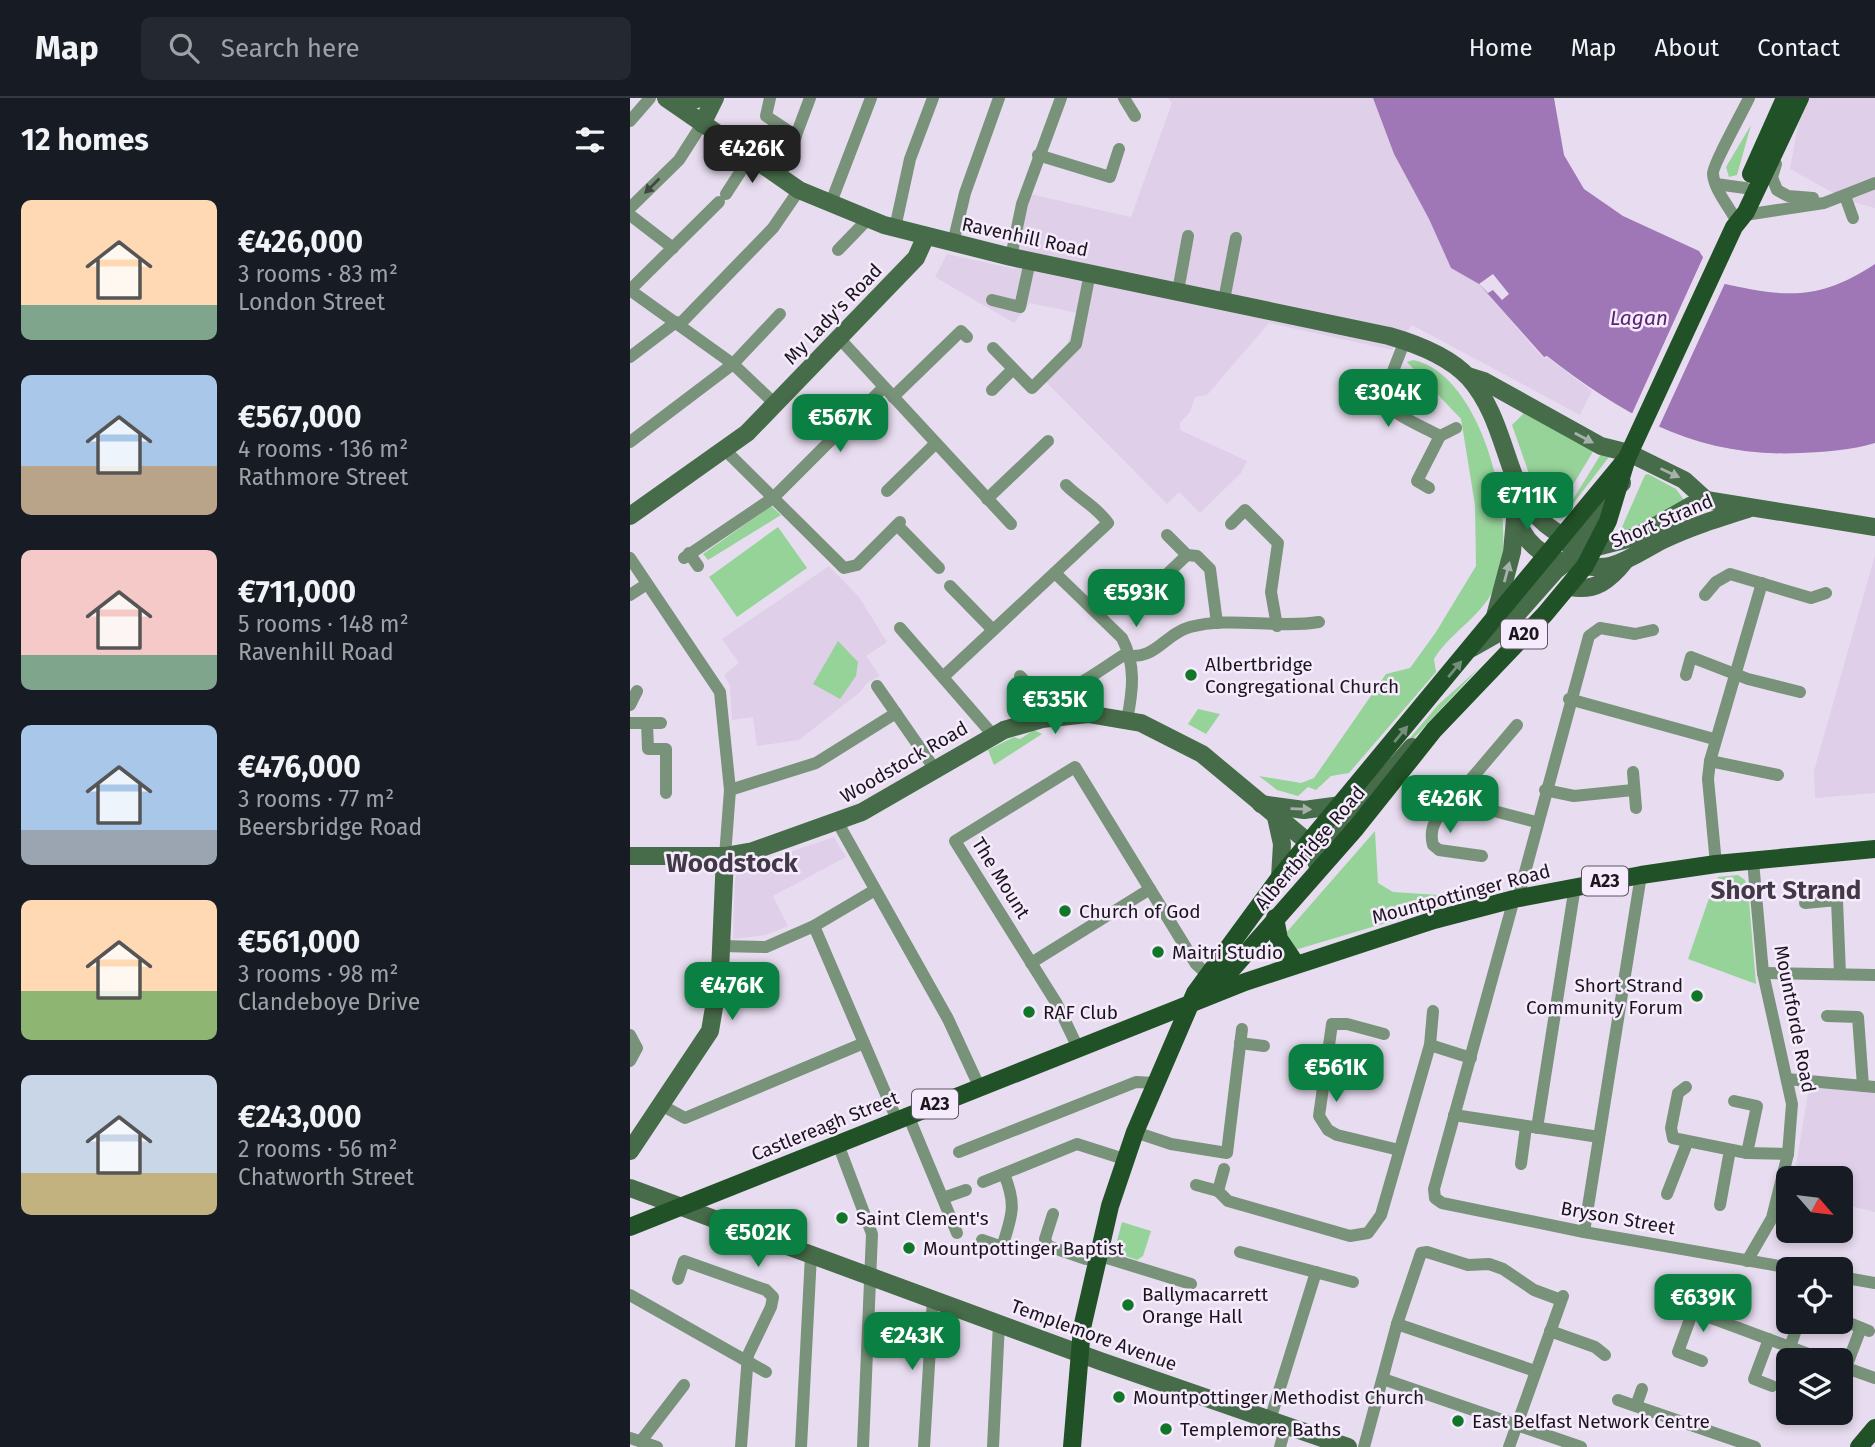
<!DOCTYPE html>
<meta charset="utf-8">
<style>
:root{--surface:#171b24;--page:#242831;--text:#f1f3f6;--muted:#9ea1a6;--line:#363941;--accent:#0b8043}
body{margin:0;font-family:"Fira Sans",sans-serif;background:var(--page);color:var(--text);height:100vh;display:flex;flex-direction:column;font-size:26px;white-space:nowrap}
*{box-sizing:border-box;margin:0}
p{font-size:23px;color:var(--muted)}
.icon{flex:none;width:38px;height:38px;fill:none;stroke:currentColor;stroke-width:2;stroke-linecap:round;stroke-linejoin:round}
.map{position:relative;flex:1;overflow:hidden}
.sheet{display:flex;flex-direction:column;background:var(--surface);width:630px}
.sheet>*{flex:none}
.needle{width:46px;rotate:118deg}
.controls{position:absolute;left:1146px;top:1068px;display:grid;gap:14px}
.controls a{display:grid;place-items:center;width:77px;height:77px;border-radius:10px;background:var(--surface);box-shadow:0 4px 10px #0003;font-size:35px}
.price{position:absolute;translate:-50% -60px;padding:0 16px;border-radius:14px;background:var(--accent);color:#fff;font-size:23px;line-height:46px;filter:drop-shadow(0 2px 4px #0008)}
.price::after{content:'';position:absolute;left:50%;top:42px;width:21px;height:16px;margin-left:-10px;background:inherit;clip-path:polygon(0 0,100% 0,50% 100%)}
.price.selected{background:#222;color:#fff}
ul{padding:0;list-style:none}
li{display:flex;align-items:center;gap:21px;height:175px;padding:0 21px}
li span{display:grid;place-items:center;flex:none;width:196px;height:140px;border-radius:10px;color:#555}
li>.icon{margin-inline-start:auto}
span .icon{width:84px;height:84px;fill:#fffc;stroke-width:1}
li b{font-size:30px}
h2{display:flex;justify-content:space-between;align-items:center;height:84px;padding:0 21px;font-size:30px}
header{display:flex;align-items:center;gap:42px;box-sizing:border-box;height:98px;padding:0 35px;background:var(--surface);border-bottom:2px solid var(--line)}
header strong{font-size:33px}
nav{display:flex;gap:38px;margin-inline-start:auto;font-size:24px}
.search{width:490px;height:63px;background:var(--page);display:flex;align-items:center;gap:18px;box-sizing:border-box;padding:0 24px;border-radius:10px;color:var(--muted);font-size:26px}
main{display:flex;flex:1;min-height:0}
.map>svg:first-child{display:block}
</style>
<header>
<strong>Map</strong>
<div class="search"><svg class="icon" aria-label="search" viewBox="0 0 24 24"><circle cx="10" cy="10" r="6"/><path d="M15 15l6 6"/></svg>Search here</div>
<nav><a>Home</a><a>Map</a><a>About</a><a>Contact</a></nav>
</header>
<main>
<section class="sheet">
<h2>12 homes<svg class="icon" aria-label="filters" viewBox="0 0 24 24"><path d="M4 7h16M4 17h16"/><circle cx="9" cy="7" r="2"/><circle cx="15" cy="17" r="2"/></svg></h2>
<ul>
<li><span style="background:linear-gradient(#ffd9b3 75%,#7fa58c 0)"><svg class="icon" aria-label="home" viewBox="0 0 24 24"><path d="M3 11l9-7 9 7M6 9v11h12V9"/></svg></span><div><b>€426,000</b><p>3 rooms · 83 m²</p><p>London Street</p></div></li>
<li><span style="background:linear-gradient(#a9c7e8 65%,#b9a48a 0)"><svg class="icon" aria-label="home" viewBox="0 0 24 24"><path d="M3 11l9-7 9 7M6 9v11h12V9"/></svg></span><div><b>€567,000</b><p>4 rooms · 136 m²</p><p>Rathmore Street</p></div></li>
<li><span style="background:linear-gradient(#f6c9c9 75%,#7fa58c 0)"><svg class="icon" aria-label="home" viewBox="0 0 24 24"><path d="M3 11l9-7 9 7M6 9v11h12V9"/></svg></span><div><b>€711,000</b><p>5 rooms · 148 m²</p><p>Ravenhill Road</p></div></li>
<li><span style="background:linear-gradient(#a9c7e8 75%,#9aa5b1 0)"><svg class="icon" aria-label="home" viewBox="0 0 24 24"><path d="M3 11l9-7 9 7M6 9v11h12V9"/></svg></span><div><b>€476,000</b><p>3 rooms · 77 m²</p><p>Beersbridge Road</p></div></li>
<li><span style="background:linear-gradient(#ffd9b3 65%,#8fb573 0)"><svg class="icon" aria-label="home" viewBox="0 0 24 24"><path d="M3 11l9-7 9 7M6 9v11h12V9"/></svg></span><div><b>€561,000</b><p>3 rooms · 98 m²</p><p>Clandeboye Drive</p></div></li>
<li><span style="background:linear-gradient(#c9d6e8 70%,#c2b280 0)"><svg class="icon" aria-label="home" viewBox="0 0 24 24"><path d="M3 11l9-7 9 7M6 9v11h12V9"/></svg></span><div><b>€243,000</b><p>2 rooms · 56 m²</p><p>Chatworth Street</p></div></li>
</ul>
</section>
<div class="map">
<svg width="1245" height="1349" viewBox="0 0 1245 1349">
<rect width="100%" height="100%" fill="#e8ddf0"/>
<g fill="#dfcfe8">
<polygon points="538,0 743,0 764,56 799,121 821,170 849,186 913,260 918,260 962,293 950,317 782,227 762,252 639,225 577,297 565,299 560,314 550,325 550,332 617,363 611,375 570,415 549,394 537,406 408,276 437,247 447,215 400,205 384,225 305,179 317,156 385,171 400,96 501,119 542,5"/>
<polygon points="1180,0 1245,0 1245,110 1216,102 1160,71 1168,27"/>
<polygon points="1245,457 1245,695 1185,700 1184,673"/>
<polygon points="199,468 229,499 257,544 236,558 250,578 237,585 230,594 169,642 127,648 123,619 102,622 100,588 94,577 109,565 92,541"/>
<polygon points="204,739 216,759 143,798 158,828 136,837 103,841 105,780 110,771"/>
<polygon points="1179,989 1245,994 1245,1114 1211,1106 1211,1080 1164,1080"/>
</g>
<g fill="#96d399">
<polygon points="1121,27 1107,77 1099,79 1096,69"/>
<path d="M783,262C855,276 893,438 863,493C848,521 820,535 804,561L806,574L719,675L701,678L686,692L678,689L668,698L647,692L629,678L671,685L684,680L756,576L780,570L806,534L846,468L845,407L831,321L777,264Z"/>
<path d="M894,315C919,325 938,343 964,352L923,420L909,404L882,327Z"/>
<polygon points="971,356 979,359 929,424"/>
<polygon points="1018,376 1046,391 1054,402 1005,432 988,438 1015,377"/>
<polygon points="141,408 151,417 78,462 73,456"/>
<polygon points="148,429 177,470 107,519 79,479"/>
<polygon points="208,543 228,564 226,578 210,601 183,586"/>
<polygon points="849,570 782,642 780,640 808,607"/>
<polygon points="568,611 590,616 576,636 558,626"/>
<polygon points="404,632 412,636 364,667 358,652 384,639 390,641"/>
<polygon points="745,733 748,785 763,794 824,798 826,804 665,852 655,836"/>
<polygon points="1108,777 1115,782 1118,791 1126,886 1058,861 1085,783 1088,779"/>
<polygon points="492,1124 521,1133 513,1158 507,1162 484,1154"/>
</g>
<path fill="#9f77b6" d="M743,0H924L934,57L954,91L993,118L1069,153L1090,185C1155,199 1187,204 1245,166V345C1221,352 1196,354 1171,355C1068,360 996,319 917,258L914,259L849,186L821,170L799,121L764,56Z"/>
<g fill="#e8ddf0">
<polygon points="1075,155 1092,182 1096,183 1027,333 1000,320"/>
<polygon points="863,176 879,196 872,202 863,192 858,195 849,186"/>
</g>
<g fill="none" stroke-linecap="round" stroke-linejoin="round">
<g stroke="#79937a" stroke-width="12">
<polyline points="140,0 136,18 166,38"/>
<polyline points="494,0 505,18"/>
<polyline points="0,23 20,0"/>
<polyline points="408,57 480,79 489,51"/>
<polyline points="1146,66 1142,79 1147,92 1158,98 1183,100"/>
<polyline points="150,80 180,0"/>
<polyline points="1086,86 1115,90"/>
<polyline points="96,96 120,59"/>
<polyline points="1215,98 1223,120"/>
<polyline points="200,107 241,0"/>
<polyline points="0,110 49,62 72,26"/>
<polyline points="0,117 43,150"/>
<path d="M1103,117C1096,105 1084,90 1083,76C1082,68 1113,13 1119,0"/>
<polyline points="1115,117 1194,105 1245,85"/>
<polyline points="265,130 280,61 303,0"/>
<polyline points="323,145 335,95 369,0"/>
<polyline points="208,152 238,121"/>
<polyline points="381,159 392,106 431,0"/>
<polyline points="0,192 103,266 145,306"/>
<polyline points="0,192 89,104"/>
<polyline points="548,193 558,138"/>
<polyline points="362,202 390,209 400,163"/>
<polyline points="594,202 606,140"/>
<polyline points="49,227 143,130 169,92"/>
<polyline points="209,240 381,426"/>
<path d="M775,242C749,312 741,303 810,338L787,383L799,390"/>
<polyline points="363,250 402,290 446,246 460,175"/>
<polyline points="0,259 46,224"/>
<polyline points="362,292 383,271"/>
<polyline points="263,299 331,233 337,239"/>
<polyline points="810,338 826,330"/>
<polyline points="0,344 103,266 150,216"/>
<polyline points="95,352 214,470 227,467 270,424"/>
<polyline points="257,393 305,346"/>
<polyline points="357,401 418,343"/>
<polyline points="601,426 615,412 648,445 641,494 647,528"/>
<polyline points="267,427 309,470"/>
<polyline points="537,437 557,457 567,458 580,471 587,525"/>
<polyline points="59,455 68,468"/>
<polyline points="0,460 90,594 100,692 95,758"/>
<polyline points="54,460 143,400 254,289"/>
<path d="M425,475L492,540C506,567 503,592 497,622"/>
<polyline points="534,479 557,457"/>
<polyline points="320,488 363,532"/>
<polyline points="0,497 17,486"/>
<polyline points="1075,497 1086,484 1100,476 1181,500 1196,495"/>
<polyline points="270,530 363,637"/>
<polyline points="1056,577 1061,559 1118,581 1170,594"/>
<path d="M390,578C396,584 402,594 411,596C432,603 475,568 494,557C525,564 534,536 560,529C600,518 646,531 689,524"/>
<path d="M313,579L478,425C466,408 451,402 436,387"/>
<polyline points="247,588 304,670"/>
<polyline points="939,601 1084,641"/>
<polyline points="0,607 7,593"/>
<polyline points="0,625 31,625"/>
<polyline points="17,625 18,651 36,651 36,695"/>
<polyline points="1080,663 1148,677"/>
<polyline points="1003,674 1006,710"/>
<polyline points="100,692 186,665 266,615"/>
<polyline points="915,692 944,698 1003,692"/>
<polyline points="830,699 841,707 906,724"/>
<polyline points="208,725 318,921 349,988"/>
<path d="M852,758L809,752L803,747C795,717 825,710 836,687L887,627"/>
<polyline points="1086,766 1078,681 1080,663 1132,485"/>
<polyline points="888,800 959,538 970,530 1005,536 1023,532"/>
<polyline points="884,801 804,1091 805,1100 812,1105 954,1134 1167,1171"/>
<polyline points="1175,805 1207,802 1210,876"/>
<polyline points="184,828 267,1022"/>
<polyline points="91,848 136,849 184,828 245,792"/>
<polyline points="401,865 520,791"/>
<polyline points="1133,875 1245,877"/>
<polyline points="1197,918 1228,919 1233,988"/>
<polyline points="754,936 717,926 702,926 689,1018 698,1032 707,1037 769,1052"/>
<polyline points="0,937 7,950 0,963"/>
<polyline points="610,945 634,948"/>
<polyline points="800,947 841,960"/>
<polyline points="448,950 427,906 325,743 445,669 566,866 577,876 585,878"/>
<polyline points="1157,981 1245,989"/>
<polyline points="1056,989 1048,995 1041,1030 1043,1040 1117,1055 1158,1056"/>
<polyline points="1104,1003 1127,1008 1117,1055"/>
<polyline points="31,1007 55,1020 234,945"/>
<polyline points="278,1017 327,1135"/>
<polyline points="824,1017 969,1039"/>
<polyline points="907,1030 945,788"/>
<polyline points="505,1034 541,1046 597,1055 612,931"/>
<polyline points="208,1046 242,1136 233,1349"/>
<polyline points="329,1054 506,984 525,985"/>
<polyline points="891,1066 896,1029"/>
<polyline points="594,1071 588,1093 598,1103 720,1138 738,1135 751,1117 800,947 803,913"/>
<polyline points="353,1084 447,1046 494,1061"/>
<polyline points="566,1087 588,1093"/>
<polyline points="1037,1096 1057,1045"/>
<polyline points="313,1100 336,1092"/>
<polyline points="1090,1107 1100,1052"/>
<polyline points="423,1116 415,1141 418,1148 456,1161 477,1160 561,1186"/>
<polyline points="954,1134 1011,777"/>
<path d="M352,1142L372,1149C382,1118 387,1107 374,1076"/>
<polyline points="610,1154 723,1184"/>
<polyline points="1117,1163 1142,1120 1158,1056 1162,1006 1133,875 1123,763"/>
<polyline points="1211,1179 1245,1185"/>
<polyline points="48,1181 54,1163 136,1192 143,1199 141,1209 118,1257 111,1349"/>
<polyline points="0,1197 136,1274"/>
<polyline points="1212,1222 1239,1233"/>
<polyline points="1096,1225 1106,1198"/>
<polyline points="767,1226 905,1273"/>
<polyline points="920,1233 965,1249 975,1257"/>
<polyline points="1139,1241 1124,1281 1142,1288"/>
<polyline points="1160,1249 1169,1223"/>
<polyline points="1072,1263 1048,1254 1063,1213 1195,1262"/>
<polyline points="1211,1268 1245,1280"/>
<polyline points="1216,1269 1231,1230"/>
<polyline points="753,1281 951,1349"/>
<polyline points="988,1302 1125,1349"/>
<polyline points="1006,1308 1012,1291"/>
<polyline points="640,1322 686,1174"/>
<polyline points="0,1340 27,1349"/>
<polyline points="11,1343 54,1287"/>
<polyline points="171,1349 181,1157"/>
<polyline points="294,1349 303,1201"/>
<polyline points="363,1349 369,1225"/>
<polyline points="650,1349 656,1327"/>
<polyline points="734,1349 767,1226 791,1155 797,1154 838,1167 859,1166 873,1171 904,1192 931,1202"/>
<polyline points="879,1349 933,1198"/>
</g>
<g stroke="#476c49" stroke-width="18">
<path d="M36,0L169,92L254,127L381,159L759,238C787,246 819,258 839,280C891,339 867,432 967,448"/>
<polyline points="38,1 52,5 70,0"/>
<polyline points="72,26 85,0"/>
<polyline points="838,278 854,283 971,348 999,355 1054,382 1076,402"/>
<path d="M883,381C880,425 897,458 943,466C955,468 968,471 980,468C999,463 1015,451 1033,442C1060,429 1089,420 1118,411"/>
<polyline points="0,418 117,335 286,160 296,138"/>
<polyline points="941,451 974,402 992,385"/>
<path d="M940,489C965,494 980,482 995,463"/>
<polyline points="864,522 882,454 885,421"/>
<polyline points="842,550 872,533 926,472 951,453 1006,439 1060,408 1076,402 1245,429"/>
<polyline points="631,706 674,712 711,707"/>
<polyline points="646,719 652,746 650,779"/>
<polyline points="679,745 690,746 703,738 782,649"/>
<polyline points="0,758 95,758 123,753 232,714 374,632 412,621 458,616 511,625 572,656 679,745 689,771"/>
<polyline points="0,1053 80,933 90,874 95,758"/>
<polyline points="0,1090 470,1263 718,1349"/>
</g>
<g stroke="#215126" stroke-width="18">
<polyline points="1121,76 1155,0"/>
<polyline points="645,820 649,841 666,866"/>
<polyline points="581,895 726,730 804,632 915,516 955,468 978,423 997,360 1104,129 1116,114 1170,0"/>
<polyline points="0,1129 615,884 804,822 884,801 1011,777 1086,766 1245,751"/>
<polyline points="442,1349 452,1230 480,1108 505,1034 565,895 650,779 997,360"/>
<polyline points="1229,1349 1245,1330"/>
</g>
</g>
<defs><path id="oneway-solid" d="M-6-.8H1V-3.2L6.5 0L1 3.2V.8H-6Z" transform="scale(1.75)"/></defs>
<use fill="#404842" href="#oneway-solid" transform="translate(22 88) rotate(135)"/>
<g fill="#a7b1ac">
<use href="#oneway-solid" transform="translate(954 340) rotate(28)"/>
<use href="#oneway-solid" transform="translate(1040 375) rotate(25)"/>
<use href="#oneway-solid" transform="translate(877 474) rotate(-75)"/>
<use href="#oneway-solid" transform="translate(671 711) rotate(2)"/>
</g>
<g fill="#768e7c">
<use href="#oneway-solid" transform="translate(825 571) rotate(-50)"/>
<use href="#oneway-solid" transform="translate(771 636) rotate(-50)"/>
</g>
<g fill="#117627" stroke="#f6eafd" stroke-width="2.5">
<circle cx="561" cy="577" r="7"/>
<circle cx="435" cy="813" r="7"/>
<circle cx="528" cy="854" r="7"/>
<circle cx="1067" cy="898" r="7"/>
<circle cx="399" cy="914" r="7"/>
<circle cx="212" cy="1120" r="7"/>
<circle cx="279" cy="1150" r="7"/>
<circle cx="498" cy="1207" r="7"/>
<circle cx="489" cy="1299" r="7"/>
<circle cx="828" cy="1323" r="7"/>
<circle cx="536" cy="1331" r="7"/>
</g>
<g text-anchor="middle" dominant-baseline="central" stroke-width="5" stroke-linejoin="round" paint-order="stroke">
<g fill="#f6eafd" stroke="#5c5660" stroke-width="2">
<rect x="871" y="521.5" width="46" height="29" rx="5"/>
<rect x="952" y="768.5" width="46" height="29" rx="5"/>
<rect x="282" y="991.5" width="46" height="29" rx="5"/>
</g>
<g font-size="18" font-weight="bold" fill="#1a161c">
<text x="894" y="536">A20</text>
<text x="975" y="783">A23</text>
<text x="305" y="1006">A23</text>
</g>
<g font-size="19" fill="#1a161c" stroke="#f6eafd">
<text transform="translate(395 139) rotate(12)">Ravenhill Road</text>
<text transform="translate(203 216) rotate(-46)">My Lady's Road</text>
<text transform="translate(1032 423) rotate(-23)">Short Strand</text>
<text transform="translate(274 664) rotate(-30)">Woodstock Road</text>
<text transform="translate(680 750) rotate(-49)">Albertbridge Road</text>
<text transform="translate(371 780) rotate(58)">The Mount</text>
<text transform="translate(831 796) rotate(-15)">Mountpottinger Road</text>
<text transform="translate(1165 921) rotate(79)">Mountforde Road</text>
<text transform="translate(195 1028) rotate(-22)">Castlereagh Street</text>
<text transform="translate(988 1120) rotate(10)">Bryson Street</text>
<text transform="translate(464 1237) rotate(20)">Templemore Avenue</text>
</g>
<g font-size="19" fill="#1a161c" stroke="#f6eafd" text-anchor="start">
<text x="575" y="566">Albertbridge<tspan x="575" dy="22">Congregational Church</tspan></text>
<text x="449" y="813">Church of God</text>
<text x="542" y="854">Maitri Studio</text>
<text x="1053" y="887" text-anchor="end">Short Strand<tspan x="1053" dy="22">Community Forum</tspan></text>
<text x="413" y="914">RAF Club</text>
<text x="226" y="1120">Saint Clement's</text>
<text x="293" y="1150">Mountpottinger Baptist</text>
<text x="512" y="1196">Ballymacarrett<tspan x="512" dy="22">Orange Hall</tspan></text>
<text x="503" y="1299">Mountpottinger Methodist Church</text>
<text x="842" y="1323">East Belfast Network Centre</text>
<text x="550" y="1331">Templemore Baths</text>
</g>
<g font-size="21" font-style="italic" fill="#592572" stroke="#f6eafd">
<text x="1009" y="220">Lagan</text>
</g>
<g font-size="26" font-weight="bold" fill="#423947" stroke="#f6eafd">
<text x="102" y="765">Woodstock</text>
<text x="1156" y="792">Short Strand</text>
</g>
</g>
</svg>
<div class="controls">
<a><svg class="needle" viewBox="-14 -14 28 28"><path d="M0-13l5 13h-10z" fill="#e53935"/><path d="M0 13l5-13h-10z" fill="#9ea1a6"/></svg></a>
<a><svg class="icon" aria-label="locate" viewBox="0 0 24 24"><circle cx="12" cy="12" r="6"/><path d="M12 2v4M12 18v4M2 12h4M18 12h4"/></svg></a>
<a><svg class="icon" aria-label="layers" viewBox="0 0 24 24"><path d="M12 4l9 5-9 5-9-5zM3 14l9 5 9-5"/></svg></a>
</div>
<b class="price selected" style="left:122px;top:87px">€426K</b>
<b class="price" style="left:758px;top:331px">€304K</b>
<b class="price" style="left:210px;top:356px">€567K</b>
<b class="price" style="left:897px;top:434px">€711K</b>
<b class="price" style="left:506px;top:531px">€593K</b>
<b class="price" style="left:425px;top:638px">€535K</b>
<b class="price" style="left:820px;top:737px">€426K</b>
<b class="price" style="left:102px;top:924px">€476K</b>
<b class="price" style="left:706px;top:1006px">€561K</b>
<b class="price" style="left:128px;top:1171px">€502K</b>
<b class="price" style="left:1073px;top:1236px">€639K</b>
<b class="price" style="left:282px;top:1274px">€243K</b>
</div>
</main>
